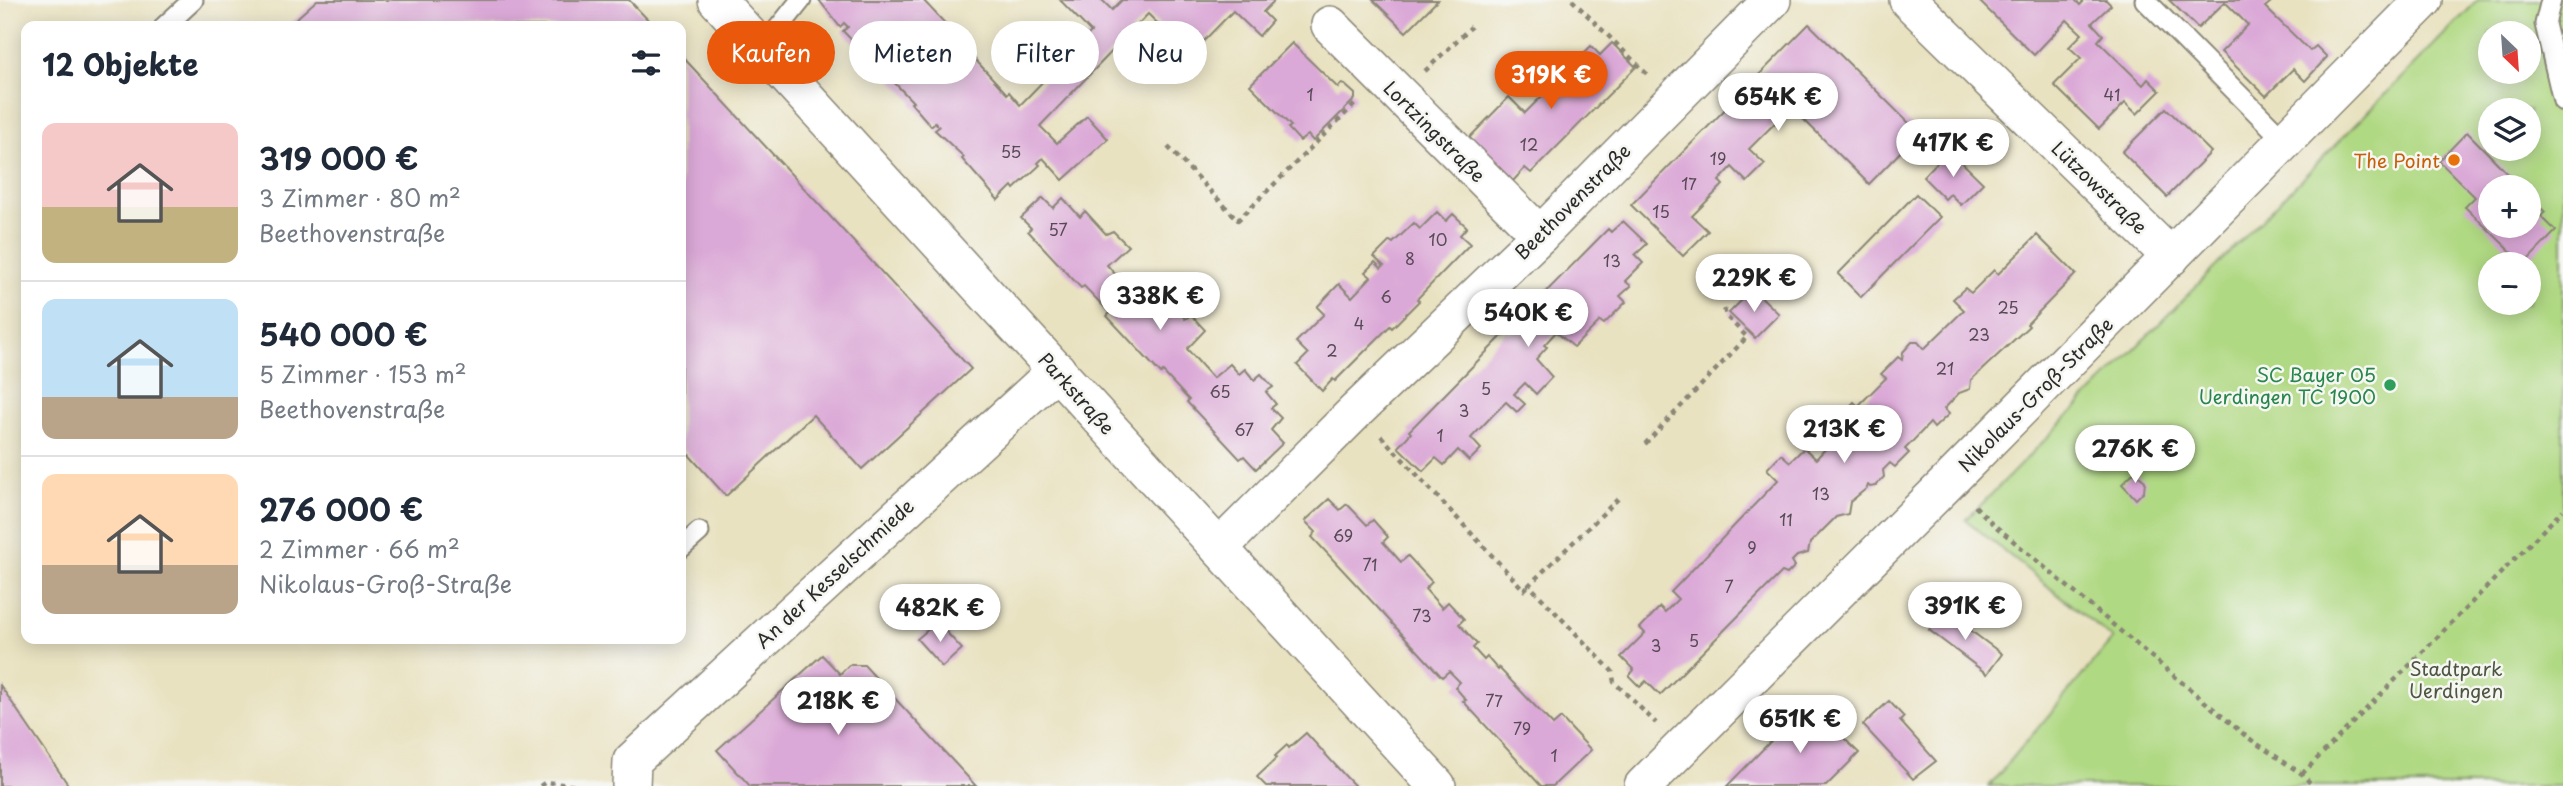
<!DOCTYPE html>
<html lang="de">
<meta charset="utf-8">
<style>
:root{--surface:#fff;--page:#f2f2f3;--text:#1f2937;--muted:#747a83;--line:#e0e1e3;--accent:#ea580c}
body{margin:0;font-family:"Playpen Sans",sans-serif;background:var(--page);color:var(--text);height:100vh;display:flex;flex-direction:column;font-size:26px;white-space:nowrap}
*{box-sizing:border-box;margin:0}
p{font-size:23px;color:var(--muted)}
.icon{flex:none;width:38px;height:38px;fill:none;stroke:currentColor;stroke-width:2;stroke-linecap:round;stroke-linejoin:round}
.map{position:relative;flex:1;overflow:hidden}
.side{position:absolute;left:21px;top:21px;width:665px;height:623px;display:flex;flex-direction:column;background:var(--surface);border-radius:14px;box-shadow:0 4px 18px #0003}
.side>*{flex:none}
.guide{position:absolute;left:707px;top:21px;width:665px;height:63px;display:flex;gap:14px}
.needle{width:46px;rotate:155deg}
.tools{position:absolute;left:2478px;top:21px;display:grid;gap:14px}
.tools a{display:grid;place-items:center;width:63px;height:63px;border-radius:50%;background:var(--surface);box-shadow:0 4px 18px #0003;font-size:35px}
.price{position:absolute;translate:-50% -60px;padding:0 16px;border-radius:24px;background:#fff;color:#222;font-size:23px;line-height:46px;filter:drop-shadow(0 2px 4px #0008)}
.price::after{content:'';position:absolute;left:50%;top:42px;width:21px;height:16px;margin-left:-10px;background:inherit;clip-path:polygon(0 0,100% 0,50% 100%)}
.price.selected{background:var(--accent);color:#fff}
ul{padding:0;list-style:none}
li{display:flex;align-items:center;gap:21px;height:175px;padding:0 21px}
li+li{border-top:2px solid var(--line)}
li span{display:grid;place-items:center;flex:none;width:196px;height:140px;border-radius:14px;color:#555}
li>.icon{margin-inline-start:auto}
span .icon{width:84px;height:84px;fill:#fffc;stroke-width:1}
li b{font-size:30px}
h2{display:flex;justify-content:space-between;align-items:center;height:84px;padding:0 21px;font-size:30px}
.chip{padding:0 24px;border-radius:32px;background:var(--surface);box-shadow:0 4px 18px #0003;font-size:24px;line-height:63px}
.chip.selected{background:var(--accent);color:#fff}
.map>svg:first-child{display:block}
</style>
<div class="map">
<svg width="2563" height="786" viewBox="0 0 2563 786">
<rect width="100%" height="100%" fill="#f6f6f2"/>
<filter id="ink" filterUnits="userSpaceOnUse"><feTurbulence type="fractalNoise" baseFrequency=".0143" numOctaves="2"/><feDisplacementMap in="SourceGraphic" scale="14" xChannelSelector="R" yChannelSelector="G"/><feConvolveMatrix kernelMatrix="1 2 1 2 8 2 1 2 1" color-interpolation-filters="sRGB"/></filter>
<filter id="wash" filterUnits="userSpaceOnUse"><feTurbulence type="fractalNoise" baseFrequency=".00686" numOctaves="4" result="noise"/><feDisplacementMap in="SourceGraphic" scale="28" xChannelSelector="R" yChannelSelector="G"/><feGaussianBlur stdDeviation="1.57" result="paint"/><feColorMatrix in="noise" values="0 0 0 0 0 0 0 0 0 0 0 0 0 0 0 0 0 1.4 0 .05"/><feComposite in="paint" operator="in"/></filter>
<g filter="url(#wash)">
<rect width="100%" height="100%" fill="#e9e2c1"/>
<path fill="#b0d983" stroke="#6e8257" stroke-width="2" fill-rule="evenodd" d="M2478,0H2563V786H1989L2113,639L1966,520ZM2490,33H2529V72H2490ZM2490,110H2529V149H2490ZM2490,187H2529V226H2490ZM2490,264H2529V303H2490Z"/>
<g id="blocks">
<g fill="#dba9d7">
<polygon points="317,0 629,0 654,26 288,26"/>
<polygon points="819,0 923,0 972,52 970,54 1007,94 1009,92 1020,105 1091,32 1060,0 1102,0 1112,10 1122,0 1275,0 1263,12 1272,21 1259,36 1233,11 1190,55 1148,14 1040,126 1057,143 1087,116 1108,139 1063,180 1043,158 1038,163 1040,165 1014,189 1012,186 998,200 962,159 964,157 935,130 939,127 935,122 931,126 911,103 913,102 891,79 896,75 891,71 887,75 866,52 864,53 843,31 848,27 844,23 840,27"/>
<polygon points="1373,0 1438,0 1406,32"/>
<polygon points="1978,0 2075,0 2080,5 2085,0 2106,0 2111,5 2092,23 2103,35 2098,41 2143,85 2148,79 2160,91 2137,114 2125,103 2099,129 2054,85 2081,58 2069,47 2082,34 2067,20 2034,55"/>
<polygon points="2169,0 2269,0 2271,2 2265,7 2310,51 2316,46 2327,57 2305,81 2293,69 2266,96 2221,52 2248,25 2225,2 2198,28"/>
<polygon points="1809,24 1919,133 1869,184 1791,107 1749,149 1765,164 1747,182 1732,167 1719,181 1723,185 1692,216 1708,231 1683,256 1631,205"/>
<polygon points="1292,43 1338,88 1341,84 1345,85 1355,94 1355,99 1313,141 1308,135 1300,141 1288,128 1291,126 1250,85"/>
<polygon points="1612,43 1636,67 1531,173 1525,168 1513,181 1469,138 1509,97 1525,113 1545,93 1530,77 1548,58 1563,74 1591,46 1600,55"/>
<polygon points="681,55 971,369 862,469 813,415 726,496 681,446"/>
<polygon points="2166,108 2211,152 2167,197 2122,152"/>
<polygon points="2467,132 2516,182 2510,187 2490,187 2490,226 2529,226 2529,204 2538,213 2542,209 2545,212 2541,216 2556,231 2524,264 2465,207 2475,197 2439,161"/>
<polygon points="1949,150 1983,183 1961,205 1950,194 1945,199 1923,177"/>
<polygon points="1916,194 1940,217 1861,297 1838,274"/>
<polygon points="1043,198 1053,208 1063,198 1080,217 1085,211 1106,234 1113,231 1128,246 1107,265 1132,293 1142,284 1145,286 1152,279 1163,291 1166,288 1180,303 1175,307 1185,319 1191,315 1205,330 1187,349 1213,378 1230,364 1239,374 1245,369 1254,380 1261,374 1273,387 1266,392 1276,404 1271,408 1281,418 1271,430 1283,443 1256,469 1244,456 1240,459 1187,402 1189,400 1163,372 1161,374 1107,316 1110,313 1084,286 1081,288 1028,231 1031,228 1021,218"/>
<polygon points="1437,212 1446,221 1453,214 1467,227 1460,235 1470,244 1417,299 1419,301 1392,328 1390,326 1335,381 1333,379 1322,391 1297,365 1308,354 1296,342 1324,314 1317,307 1339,284 1352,297 1371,277 1365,272 1375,262 1381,268 1384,266 1374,257 1390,241 1393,243 1414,223 1420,229"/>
<polygon points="1623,221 1647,244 1635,255 1643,263 1625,281 1631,286 1620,296 1626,302 1604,324 1600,321 1574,347 1556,332 1544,345 1547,347 1536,359 1552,377 1536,394 1525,383 1514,394 1525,404 1517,412 1506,402 1492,416 1471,438 1481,449 1469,461 1458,450 1444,465 1436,458 1423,471 1398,447 1411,433 1409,431 1507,331 1510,334 1533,310 1531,307 1608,229 1611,232"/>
<polygon points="2037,235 2076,274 2027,324 2029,326 1971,380 1970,389 1959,393 1944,409 1949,414 1934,428 1930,423 1905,449 1909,453 1895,467 1890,463 1883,470 1884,477 1875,486 1870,487 1868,485 1867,488 1850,502 1848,514 1836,517 1810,543 1808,553 1797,556 1792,561 1795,566 1787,574 1782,572 1660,695 1646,681 1640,687 1629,676 1634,670 1621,657 1645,633 1640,628 1660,607 1665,612 1678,599 1671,592 1778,480 1767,469 1781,454 1790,462 1804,448 1816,459 1829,445 1819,435 1835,418 1837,420 1854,402 1858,406 1886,378 1881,374 1898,357 1902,360 1903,352 1912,342 1918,342 1924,349 1964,310 1953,299 1965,288 1971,293 1994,270 1998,274"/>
<polygon points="1753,289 1779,314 1755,338 1729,313"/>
<polygon points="2134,472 2145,481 2144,491 2136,499 2122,484"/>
<polygon points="1329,499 1340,510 1347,504 1367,525 1373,520 1388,537 1383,542 1401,562 1408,556 1432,582 1425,589 1442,608 1448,602 1464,619 1459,624 1477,644 1473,648 1484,660 1487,657 1498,670 1499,668 1553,725 1561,718 1591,750 1553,786 1541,786 1463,701 1466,700 1455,687 1460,682 1449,671 1442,677 1312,537 1316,532 1305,521"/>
<polygon points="1943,610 2002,654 1987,674 1929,630"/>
<polygon points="937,622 962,649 942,667 917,639"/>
<polygon points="822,655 840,674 849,665 864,665 976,786 750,786 717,750"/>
<polygon points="0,685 69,786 0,786"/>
<polygon points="1889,701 1904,717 1900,721 1936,761 1913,779 1863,725"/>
<polygon points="1808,703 1859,753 1826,786 1727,786"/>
<polygon points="1306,733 1347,778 1355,786 1266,786 1257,777 1277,758 1275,756 1287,745 1289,748"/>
</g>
</g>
</g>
<g filter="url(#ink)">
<use href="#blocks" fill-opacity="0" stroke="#8a8676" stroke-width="2"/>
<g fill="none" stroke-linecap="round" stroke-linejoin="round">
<defs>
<g id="service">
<polyline points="2145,0 2285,141"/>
<polyline points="2551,0 2545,24 2563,101"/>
<polyline points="165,26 193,0"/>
<polyline points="762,49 801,0"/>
<polyline points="681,548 699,532"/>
</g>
<g id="minor">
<polyline points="717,0 1437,786"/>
<polyline points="1908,0 2171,257"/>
<polyline points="1330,25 1540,235"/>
<polyline points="1219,548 1357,410 1540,235 1772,0"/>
<polyline points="631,786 632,761 1057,370"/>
<polyline points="1643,786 1949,481 2424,0"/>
</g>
</defs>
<use href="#service" stroke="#8a8676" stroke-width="23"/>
<use href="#minor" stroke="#8a8676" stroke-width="40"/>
<g stroke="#8a8676" stroke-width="4.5" stroke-dasharray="5 5" stroke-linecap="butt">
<polyline points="1572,0 1647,74"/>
<polyline points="1425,71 1471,27"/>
<polyline points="1168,147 1238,220 1356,103"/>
<polyline points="1381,436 1524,590 1529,585"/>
<polyline points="1645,444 1747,337 1726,316 1723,305"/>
<polyline points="1618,499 1529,585 1612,671 1614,682 1656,723"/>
<polyline points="1975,506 1993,524 2247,737 2302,774 2313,786"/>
<polyline points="2302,774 2563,510"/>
<polyline points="540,786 546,782 576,786"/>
</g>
<use href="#service" stroke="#fff" stroke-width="19"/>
<use href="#minor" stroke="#fff" stroke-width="37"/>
</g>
</g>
<circle fill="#e8710a" stroke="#f6f6f2" stroke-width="2.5" cx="2454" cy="160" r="7"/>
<circle fill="#2e9e5b" stroke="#f6f6f2" stroke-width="2.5" cx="2390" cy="385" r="7"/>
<g text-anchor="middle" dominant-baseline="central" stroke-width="5" stroke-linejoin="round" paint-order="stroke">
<g font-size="16" fill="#574a56">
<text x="1310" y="94">1</text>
<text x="2112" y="94">41</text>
<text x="1529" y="144">12</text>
<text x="1011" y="151">55</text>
<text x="1718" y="158">19</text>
<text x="1689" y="183">17</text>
<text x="1661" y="211">15</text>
<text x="1058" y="229">57</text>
<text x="1438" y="239">10</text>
<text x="1410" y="258">8</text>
<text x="1612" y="260">13</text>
<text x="1386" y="296">6</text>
<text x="2008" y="307">25</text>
<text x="1359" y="323">4</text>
<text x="1979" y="334">23</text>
<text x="1332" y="350">2</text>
<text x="1945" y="368">21</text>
<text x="1486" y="388">5</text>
<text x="1220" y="391">65</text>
<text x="1464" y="410">3</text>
<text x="1244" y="429">67</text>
<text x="1440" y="435">1</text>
<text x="1821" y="493">13</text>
<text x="1786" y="519">11</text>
<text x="1343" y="535">69</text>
<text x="1752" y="547">9</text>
<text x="1370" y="564">71</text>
<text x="1729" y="586">7</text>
<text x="1422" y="615">73</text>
<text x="1694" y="640">5</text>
<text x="1656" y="645">3</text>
<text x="1494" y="700">77</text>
<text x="1522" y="728">79</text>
<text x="1554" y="755">1</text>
</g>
<g font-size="19" fill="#2b2b2b" stroke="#f6f6f2">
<text transform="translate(1435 131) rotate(45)">Lortzingstraße</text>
<text transform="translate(2100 187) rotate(44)">Lützowstraße</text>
<text transform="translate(1572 201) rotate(-45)">Beethovenstraße</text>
<text transform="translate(1077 393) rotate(48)">Parkstraße</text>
<text transform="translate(2035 394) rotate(-45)">Nikolaus-Groß-Straße</text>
<text transform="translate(834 573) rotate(-43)">An der Kesselschmiede</text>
</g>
<g font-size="19" fill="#c56008" stroke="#f6f6f2" text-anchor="end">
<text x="2440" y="160">The Point</text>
</g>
<g font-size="19" fill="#27864d" stroke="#f6f6f2" text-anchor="end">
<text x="2376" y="374">SC Bayer 05<tspan x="2376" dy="22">Uerdingen TC 1900</tspan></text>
</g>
<g font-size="19" fill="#4c5641" stroke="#f6f6f2">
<text x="2456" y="668">Stadtpark<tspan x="2456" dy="22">Uerdingen</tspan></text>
</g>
</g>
</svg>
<div class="tools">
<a><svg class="needle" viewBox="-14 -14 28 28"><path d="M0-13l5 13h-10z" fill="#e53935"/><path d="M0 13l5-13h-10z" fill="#747a83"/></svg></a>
<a><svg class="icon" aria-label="layers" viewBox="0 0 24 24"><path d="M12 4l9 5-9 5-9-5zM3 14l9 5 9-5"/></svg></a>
<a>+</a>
<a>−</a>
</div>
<b class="price selected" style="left:1551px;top:111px">319K €</b>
<b class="price" style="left:1778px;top:133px">654K €</b>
<b class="price" style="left:1953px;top:179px">417K €</b>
<b class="price" style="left:1754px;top:314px">229K €</b>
<b class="price" style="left:1160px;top:332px">338K €</b>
<b class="price" style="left:1528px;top:349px">540K €</b>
<b class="price" style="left:1844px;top:465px">213K €</b>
<b class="price" style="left:2135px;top:485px">276K €</b>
<b class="price" style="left:1965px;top:642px">391K €</b>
<b class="price" style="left:940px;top:644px">482K €</b>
<b class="price" style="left:838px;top:737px">218K €</b>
<b class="price" style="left:1800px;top:755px">651K €</b>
<div class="guide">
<a class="chip selected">Kaufen</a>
<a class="chip">Mieten</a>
<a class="chip">Filter</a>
<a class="chip">Neu</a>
</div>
<section class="side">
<h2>12 Objekte<svg class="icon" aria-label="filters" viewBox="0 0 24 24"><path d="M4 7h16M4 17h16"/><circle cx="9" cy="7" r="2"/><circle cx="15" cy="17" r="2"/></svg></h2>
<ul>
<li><span style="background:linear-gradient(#f6c9c9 60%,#c2b280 0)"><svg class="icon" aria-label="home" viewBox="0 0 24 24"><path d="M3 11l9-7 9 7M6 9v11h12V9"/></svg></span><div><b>319 000 €</b><p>3 Zimmer · 80 m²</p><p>Beethovenstraße</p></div></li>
<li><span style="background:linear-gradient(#bfe0f5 70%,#b9a48a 0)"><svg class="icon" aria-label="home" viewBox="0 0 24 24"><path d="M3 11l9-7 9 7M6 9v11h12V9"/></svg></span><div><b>540 000 €</b><p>5 Zimmer · 153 m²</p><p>Beethovenstraße</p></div></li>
<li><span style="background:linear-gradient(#ffd9b3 65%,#b9a48a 0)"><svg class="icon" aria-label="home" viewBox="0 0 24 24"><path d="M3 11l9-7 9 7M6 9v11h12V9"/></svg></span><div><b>276 000 €</b><p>2 Zimmer · 66 m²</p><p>Nikolaus-Groß-Straße</p></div></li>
</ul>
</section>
</div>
